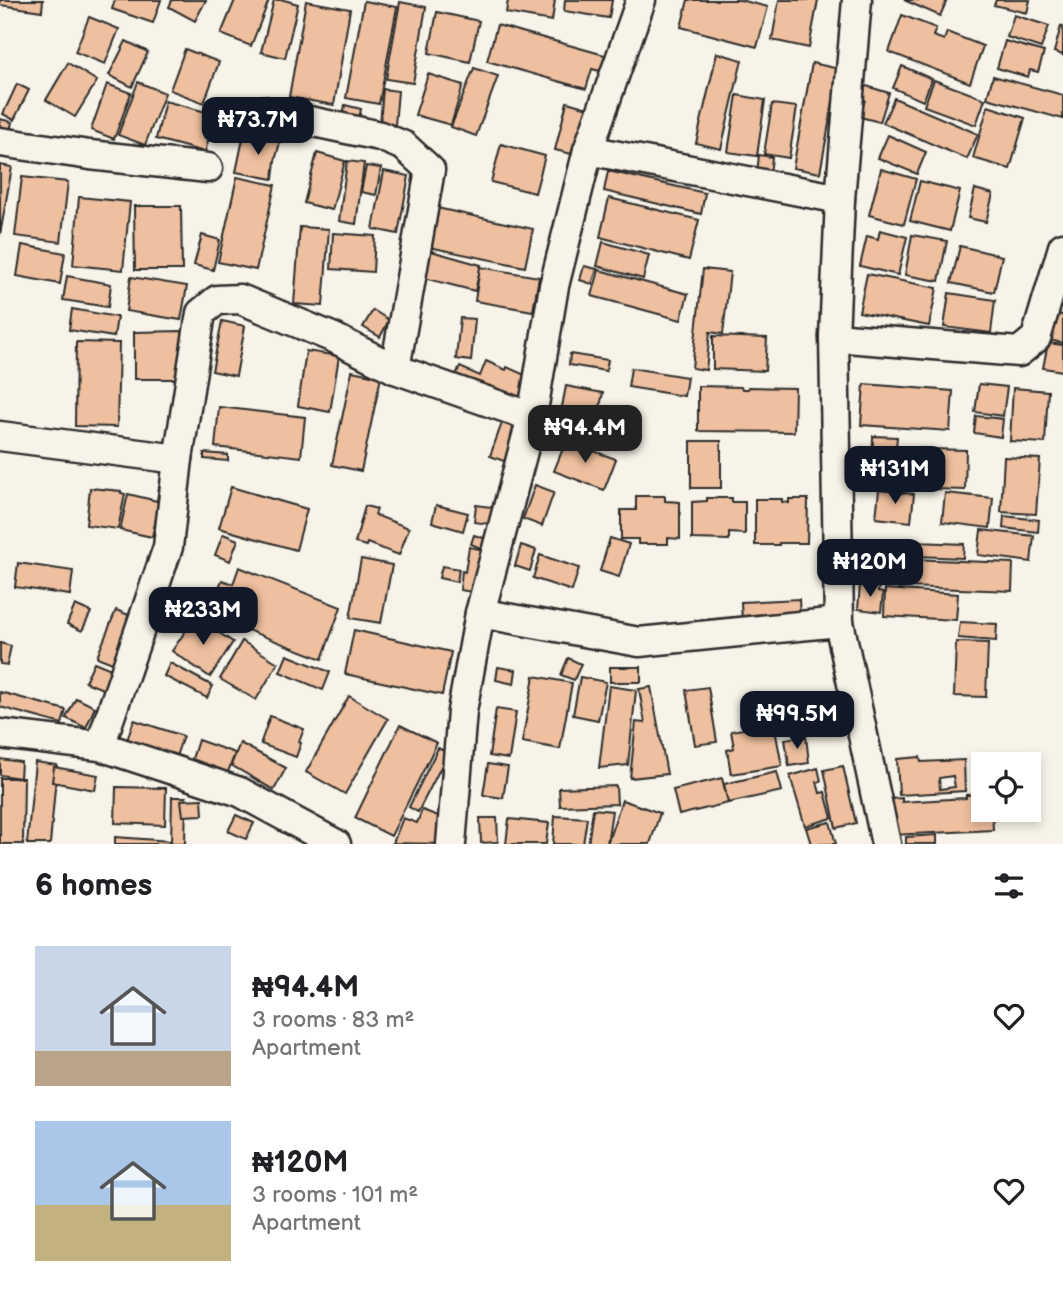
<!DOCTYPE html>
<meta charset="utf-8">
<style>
:root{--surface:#fff;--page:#f6f6f6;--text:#202124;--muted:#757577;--accent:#111827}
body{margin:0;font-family:"Balsamiq Sans",sans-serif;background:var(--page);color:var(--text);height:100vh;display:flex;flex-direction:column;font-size:26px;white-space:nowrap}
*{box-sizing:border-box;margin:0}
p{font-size:23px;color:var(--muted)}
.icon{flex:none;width:38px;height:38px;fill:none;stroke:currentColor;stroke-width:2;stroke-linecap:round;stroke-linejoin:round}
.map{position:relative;height:844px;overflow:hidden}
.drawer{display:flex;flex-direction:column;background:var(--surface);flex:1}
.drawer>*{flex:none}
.fabs{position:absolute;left:971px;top:752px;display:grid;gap:14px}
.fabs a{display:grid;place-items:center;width:70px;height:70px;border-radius:0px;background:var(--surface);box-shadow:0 4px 10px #0003;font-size:35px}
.price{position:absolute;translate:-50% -60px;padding:0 16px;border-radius:14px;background:var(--accent);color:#fff;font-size:23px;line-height:46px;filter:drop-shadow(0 2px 4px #0008)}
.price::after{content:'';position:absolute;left:50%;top:42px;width:21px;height:16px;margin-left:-10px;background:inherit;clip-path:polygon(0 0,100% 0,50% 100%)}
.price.active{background:#222;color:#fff}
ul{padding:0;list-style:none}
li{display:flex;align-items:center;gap:21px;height:175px;padding:0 35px}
li span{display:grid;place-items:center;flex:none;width:196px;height:140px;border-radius:0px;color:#555}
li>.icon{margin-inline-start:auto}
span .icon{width:84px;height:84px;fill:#fffc;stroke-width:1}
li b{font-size:30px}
h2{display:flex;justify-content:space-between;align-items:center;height:84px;padding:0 35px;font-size:30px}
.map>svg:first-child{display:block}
</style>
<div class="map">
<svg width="1063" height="844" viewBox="0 0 1063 844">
<rect width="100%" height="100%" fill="#f7f3e8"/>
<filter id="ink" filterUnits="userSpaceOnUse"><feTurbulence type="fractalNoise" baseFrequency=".0143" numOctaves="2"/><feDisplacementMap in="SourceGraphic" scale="14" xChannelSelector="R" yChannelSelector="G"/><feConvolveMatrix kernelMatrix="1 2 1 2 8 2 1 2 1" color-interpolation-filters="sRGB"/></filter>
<g filter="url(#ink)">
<g fill="#efc09f" stroke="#2b2b2b" stroke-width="2" fill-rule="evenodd">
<polygon points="0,0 43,0 42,11 0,5"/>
<polygon points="115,0 161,0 153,23 112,9"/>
<polygon points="172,0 206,0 195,21 169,7"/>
<polygon points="235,0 269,0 251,46 221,34"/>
<polygon points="274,0 284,0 298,4 285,58 261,52"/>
<polygon points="508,0 555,0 552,21 506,13"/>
<polygon points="565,0 612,0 609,18 564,11"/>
<polygon points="688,0 740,0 768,7 757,47 681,27"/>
<polygon points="779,0 818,0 809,48 772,40"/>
<polygon points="904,0 947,0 940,16"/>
<polygon points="996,0 1030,0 1027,13 994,5"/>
<polygon points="306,1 350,9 334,105 289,97"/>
<polygon points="364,1 397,7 379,104 346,98"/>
<polygon points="400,2 426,7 413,83 386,79"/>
<polygon points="437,12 479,21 470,62 429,53"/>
<polygon points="902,15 936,28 933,36 944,40 947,32 983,46 970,83 889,52"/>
<polygon points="1014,15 1049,26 1041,48 1007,37"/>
<polygon points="89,17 119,29 105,64 75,52"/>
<polygon points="497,25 608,56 604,72 592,69 586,89 487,61"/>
<polygon points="1061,26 1063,27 1063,55 1054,52"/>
<polygon points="126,41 148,52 132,87 109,75"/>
<polygon points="1005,41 1044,52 1038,72 1030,70 1028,77 997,68"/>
<polygon points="185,49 219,62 204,103 170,90"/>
<polygon points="717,53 742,60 721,149 696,143"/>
<polygon points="68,63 97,81 75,117 46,100"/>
<polygon points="812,63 839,69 820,173 793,168"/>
<polygon points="902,66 932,79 923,101 893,88"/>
<polygon points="474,68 498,76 476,136 451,127"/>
<polygon points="428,74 463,85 451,125 415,115"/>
<polygon points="993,76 1063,95 1063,119 987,98"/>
<polygon points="934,80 985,99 976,125 924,106"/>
<polygon points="138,82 165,93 145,145 118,135"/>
<polygon points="17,84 29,90 14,120 3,114"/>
<polygon points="107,84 131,93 114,139 91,130"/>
<polygon points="863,85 889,93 880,122 860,117 865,100 859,98"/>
<polygon points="383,89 398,91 395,125 380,124"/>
<polygon points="737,95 765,100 757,156 728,152"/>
<polygon points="894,98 978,134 967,159 883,123"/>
<polygon points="165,101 206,112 202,129 211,131 205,152 156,139"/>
<polygon points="567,102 588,108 576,155 555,150"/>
<polygon points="772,104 797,107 789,158 764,154"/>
<polygon points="345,105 361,109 358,124 342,121"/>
<polygon points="988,106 1025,118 1010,169 973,158"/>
<polygon points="0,119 12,122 9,136 0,133"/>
<polygon points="244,134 280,142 275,161 273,179 236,172"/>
<polygon points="888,135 926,152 917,174 878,158"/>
<polygon points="501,144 545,156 535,193 491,182"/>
<polygon points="317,153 345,161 332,210 304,203"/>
<polygon points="759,155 772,157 770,175 757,173"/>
<polygon points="347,161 364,163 356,224 339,221"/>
<polygon points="0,165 12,167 0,235"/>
<polygon points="366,166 381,168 376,195 361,192"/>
<polygon points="881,169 916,179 904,224 869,215"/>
<polygon points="384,171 409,176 398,234 373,229"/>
<polygon points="608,171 705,193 701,214 604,191"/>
<polygon points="22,177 68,182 61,242 15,236"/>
<polygon points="237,177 275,185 256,270 218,262"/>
<polygon points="920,181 960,191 950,231 910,221"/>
<polygon points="975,189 993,194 986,222 968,218"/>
<polygon points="79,197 130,202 123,270 73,265"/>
<polygon points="609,198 699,220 689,260 600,237"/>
<polygon points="134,206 181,206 182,270 135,270"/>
<polygon points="437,208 533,229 525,267 429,247"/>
<polygon points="300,227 329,229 323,306 294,304"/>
<polygon points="880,230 907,237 898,275 860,266 867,236 878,239"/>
<polygon points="333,233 375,236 373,272 331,269"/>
<polygon points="202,235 220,240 213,270 194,265"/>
<polygon points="912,235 947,241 939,281 905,275"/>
<polygon points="603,242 649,255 643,279 597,266"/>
<polygon points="22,245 65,253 60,284 17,276"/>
<polygon points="960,246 1002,256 994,292 951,283"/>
<polygon points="431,251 481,265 475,291 424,278"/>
<polygon points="584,266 597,269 592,284 580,280"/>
<polygon points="480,267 539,277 533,311 475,301"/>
<polygon points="703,269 730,272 723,334 710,332 706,370 692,368"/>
<polygon points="599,270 688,294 681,320 592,296"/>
<polygon points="867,274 937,288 929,326 859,312"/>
<polygon points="67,276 111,284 108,307 63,300"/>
<polygon points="131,277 187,286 181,320 126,311"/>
<polygon points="949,293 995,300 991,333 944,327"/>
<polygon points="72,309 117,317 114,337 69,330"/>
<polygon points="373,310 389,320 380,337 363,327"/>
<polygon points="1054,314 1063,315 1063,343 1049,340"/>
<polygon points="460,318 475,319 471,361 456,359"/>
<polygon points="222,321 245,326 236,376 212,371"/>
<polygon points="183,331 183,379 134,379 134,332"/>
<polygon points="713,336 767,338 765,371 713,369"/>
<polygon points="76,342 119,343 117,427 75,426"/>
<polygon points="1048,343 1063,345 1063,371 1043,368"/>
<polygon points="306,351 339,356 330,412 298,406"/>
<polygon points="570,354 608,360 606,371 569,365"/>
<polygon points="486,361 506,370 507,367 534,379 527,407 455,376 460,367 480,376"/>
<polygon points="631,368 687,377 684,396 628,387"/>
<polygon points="352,371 381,377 361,471 332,465"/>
<polygon points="864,384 953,391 950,431 861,425"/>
<polygon points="979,384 1007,387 1003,416 975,412"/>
<polygon points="566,386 603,393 600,406 612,409 610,422 561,412"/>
<polygon points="698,386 741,387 742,389 748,389 748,387 795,388 794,432 698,431"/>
<polygon points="1013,388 1048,391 1045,443 1010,441"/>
<polygon points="219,407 305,417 301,457 215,447"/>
<polygon points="976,416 1003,419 1001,437 974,433"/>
<polygon points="502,423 524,431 512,464 490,456"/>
<polygon points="873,436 897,437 896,448 966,450 965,490 872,487"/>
<polygon points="566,441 616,459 604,490 554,471"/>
<rect x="691" y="441" width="30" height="47"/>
<polygon points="204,453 228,455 228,461 204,459"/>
<polygon points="1004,457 1040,459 1036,514 1001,512"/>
<polygon points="535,485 554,492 542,526 523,519"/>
<polygon points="159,487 174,490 169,517 157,514 152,537 120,530 128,494 157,501"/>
<polygon points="231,487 307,509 296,550 219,528"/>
<polygon points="90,488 121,491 121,493 125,494 118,529 86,525"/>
<polygon points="879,490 914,494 911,522 876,518"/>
<polygon points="945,493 993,498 990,528 942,522"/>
<polygon points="636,496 665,496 665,501 680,502 680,539 668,538 668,544 638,544 638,539 621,539 621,510 636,510"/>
<polygon points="707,498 732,498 732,502 745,502 745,534 729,533 729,540 692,539 692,502 707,501"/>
<polygon points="755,499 782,499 782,502 789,503 789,499 808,499 807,543 779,543 779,545 755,545"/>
<polygon points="436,505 468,513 463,531 432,522"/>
<polygon points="476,505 499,508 497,525 474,522"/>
<polygon points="365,506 377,509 375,515 409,528 399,555 367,543 366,546 355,543"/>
<polygon points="1004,516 1039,520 1038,532 1003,528"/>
<polygon points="981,530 1034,536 1031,562 978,555"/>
<polygon points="223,534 238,540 230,561 215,555"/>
<polygon points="474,535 487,539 483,549 471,544"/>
<polygon points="610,538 629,544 619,577 600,571"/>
<polygon points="872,540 964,544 963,558 871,554"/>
<polygon points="521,545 536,550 530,571 515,566"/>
<polygon points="469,547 485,550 478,593 460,590 462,571 465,572"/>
<polygon points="540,555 579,568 572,591 533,578"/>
<polygon points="882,558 1013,563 1012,591 881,586"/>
<polygon points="361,559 392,565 381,623 350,618"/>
<polygon points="18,563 73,571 70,595 15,587"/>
<polygon points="442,566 459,569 457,582 439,578"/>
<polygon points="239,567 341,607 322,659 219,619 226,602 215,598 222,580 233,584"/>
<polygon points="860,585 879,587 878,592 883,593 881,612 858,609"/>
<polygon points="885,589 958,594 956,620 884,616"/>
<polygon points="799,599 800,618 742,621 741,602"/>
<polygon points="75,605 91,612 82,631 67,624"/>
<polygon points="116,610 139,619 120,666 97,657"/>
<polygon points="195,617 233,642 210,677 172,651"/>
<polygon points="960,622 997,624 996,641 958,638"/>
<polygon points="354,630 451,652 442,695 345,674"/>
<polygon points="242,641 278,663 256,700 220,679"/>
<polygon points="956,642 988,643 986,697 954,696"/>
<polygon points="0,643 11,646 7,665 0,664"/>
<polygon points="287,655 330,672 323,690 280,672"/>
<polygon points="568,658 581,664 574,680 561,675"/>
<polygon points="94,662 116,671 108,691 85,682"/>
<polygon points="170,663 213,686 207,698 164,676"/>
<polygon points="498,667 516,670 514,684 496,680"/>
<rect x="610" y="667" width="31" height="15"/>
<polygon points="534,676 572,683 560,749 522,742"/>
<polygon points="580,677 606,682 598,720 573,715"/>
<polygon points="609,686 636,690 628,765 599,768"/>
<polygon points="651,687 667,774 630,778 636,722 645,723 639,689"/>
<polygon points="708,687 717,742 695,745 686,690"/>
<polygon points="0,692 66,710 62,724 0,707"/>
<polygon points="349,696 388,719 345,794 306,772"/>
<polygon points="76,698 95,707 86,728 66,718"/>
<polygon points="496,709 516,712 509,759 489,756"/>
<polygon points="270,716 304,729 299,742 301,743 296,757 261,744 262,742 261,742"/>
<polygon points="134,720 183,736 174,762 125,746"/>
<polygon points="774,724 782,766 731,774 727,750 734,748 731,731"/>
<polygon points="400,725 437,743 391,836 355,818"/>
<polygon points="806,736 809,763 789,766 785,739"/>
<polygon points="198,740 235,753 228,772 192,759"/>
<polygon points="240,743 286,768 274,790 231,765"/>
<polygon points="438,748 448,753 418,812 409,807"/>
<path d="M920,757L921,762L964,760L965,791L899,795L897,759ZM953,776L955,787L940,789L939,778Z"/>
<polygon points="0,759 21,762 20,778 0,775"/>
<polygon points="35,762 57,765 50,844 27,844"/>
<polygon points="488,764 508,767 503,798 483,795"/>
<polygon points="843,766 856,823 836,828 824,770"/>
<polygon points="54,767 98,775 95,790 52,782"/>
<polygon points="818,768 821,781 817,782 820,793 825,792 832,818 805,826 790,776"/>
<polygon points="777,772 782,791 728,803 724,784"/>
<polygon points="0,778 24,778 23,844 0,844"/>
<polygon points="722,778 728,803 679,815 673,790"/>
<polygon points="616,786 617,804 560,806 559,788"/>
<polygon points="116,787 166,788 165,825 115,823"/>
<polygon points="984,794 984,810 992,810 993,830 892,835 890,799 902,798 902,802 966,798 966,795"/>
<polygon points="172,797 186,797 185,844 171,844"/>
<polygon points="202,799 203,815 183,816 181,800"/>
<polygon points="622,800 660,813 650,844 607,844"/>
<polygon points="593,809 612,811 607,844 588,844"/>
<polygon points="422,810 444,818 436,842 442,844 393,843 403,818 417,823"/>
<polygon points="236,815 254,823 246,839 228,831"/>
<polygon points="555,816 587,818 583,844 553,844"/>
<polygon points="480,818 497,818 498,842 481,843"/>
<polygon points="509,819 549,823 546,844 506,844"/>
<polygon points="830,822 836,844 811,844 806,828"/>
<polygon points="937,835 937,844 906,844 906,837"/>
<polygon points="115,837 170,841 170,844 115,844"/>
</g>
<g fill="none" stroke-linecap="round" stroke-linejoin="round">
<defs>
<g id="minor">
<polyline points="857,0 840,199 834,337 839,622 886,844"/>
<polyline points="262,111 380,136 404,146 430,170 395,369"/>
<polyline points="0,142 90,155 208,168"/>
<polyline points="588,150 840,199"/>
<polyline points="834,337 1019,352 1036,338 1063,247"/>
<polyline points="0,436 178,459"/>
<polyline points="480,613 639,642 839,622"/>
<polyline points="0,734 100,746 240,792 336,844"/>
<polyline points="100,746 168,547 178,459 201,313 217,300 240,299 334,338 395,369 532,417"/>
<polyline points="451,844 462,711 480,613 532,417 554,286 588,150 641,0"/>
</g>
</defs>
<use href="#minor" stroke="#2b2b2b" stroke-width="33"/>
<use href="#minor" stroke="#f7f3e8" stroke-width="28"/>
</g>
</g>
</svg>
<div class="fabs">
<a><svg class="icon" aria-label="locate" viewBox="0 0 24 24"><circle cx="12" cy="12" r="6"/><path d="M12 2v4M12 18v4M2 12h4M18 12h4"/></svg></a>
</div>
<b class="price" style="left:258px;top:157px">₦73.7M</b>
<b class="price active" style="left:585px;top:465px">₦94.4M</b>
<b class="price" style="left:895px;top:506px">₦131M</b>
<b class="price" style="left:870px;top:599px">₦120M</b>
<b class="price" style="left:203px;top:647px">₦233M</b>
<b class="price" style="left:797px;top:751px">₦99.5M</b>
</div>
<section class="drawer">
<h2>6 homes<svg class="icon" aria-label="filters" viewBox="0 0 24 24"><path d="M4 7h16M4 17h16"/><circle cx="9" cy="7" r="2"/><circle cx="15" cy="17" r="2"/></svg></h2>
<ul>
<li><span style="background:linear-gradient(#c9d6e8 75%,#b9a48a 0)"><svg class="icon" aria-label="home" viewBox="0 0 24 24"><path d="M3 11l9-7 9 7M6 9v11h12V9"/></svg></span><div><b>₦94.4M</b><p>3 rooms · 83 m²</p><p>Apartment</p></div><svg class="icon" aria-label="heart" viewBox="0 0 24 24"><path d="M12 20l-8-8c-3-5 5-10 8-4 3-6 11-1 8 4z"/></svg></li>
<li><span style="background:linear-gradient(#a9c7e8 60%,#c2b280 0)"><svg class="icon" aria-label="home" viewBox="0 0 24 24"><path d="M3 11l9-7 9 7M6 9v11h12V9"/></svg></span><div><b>₦120M</b><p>3 rooms · 101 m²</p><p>Apartment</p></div><svg class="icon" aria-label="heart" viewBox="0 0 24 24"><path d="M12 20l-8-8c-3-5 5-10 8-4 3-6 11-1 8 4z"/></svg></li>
</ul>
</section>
